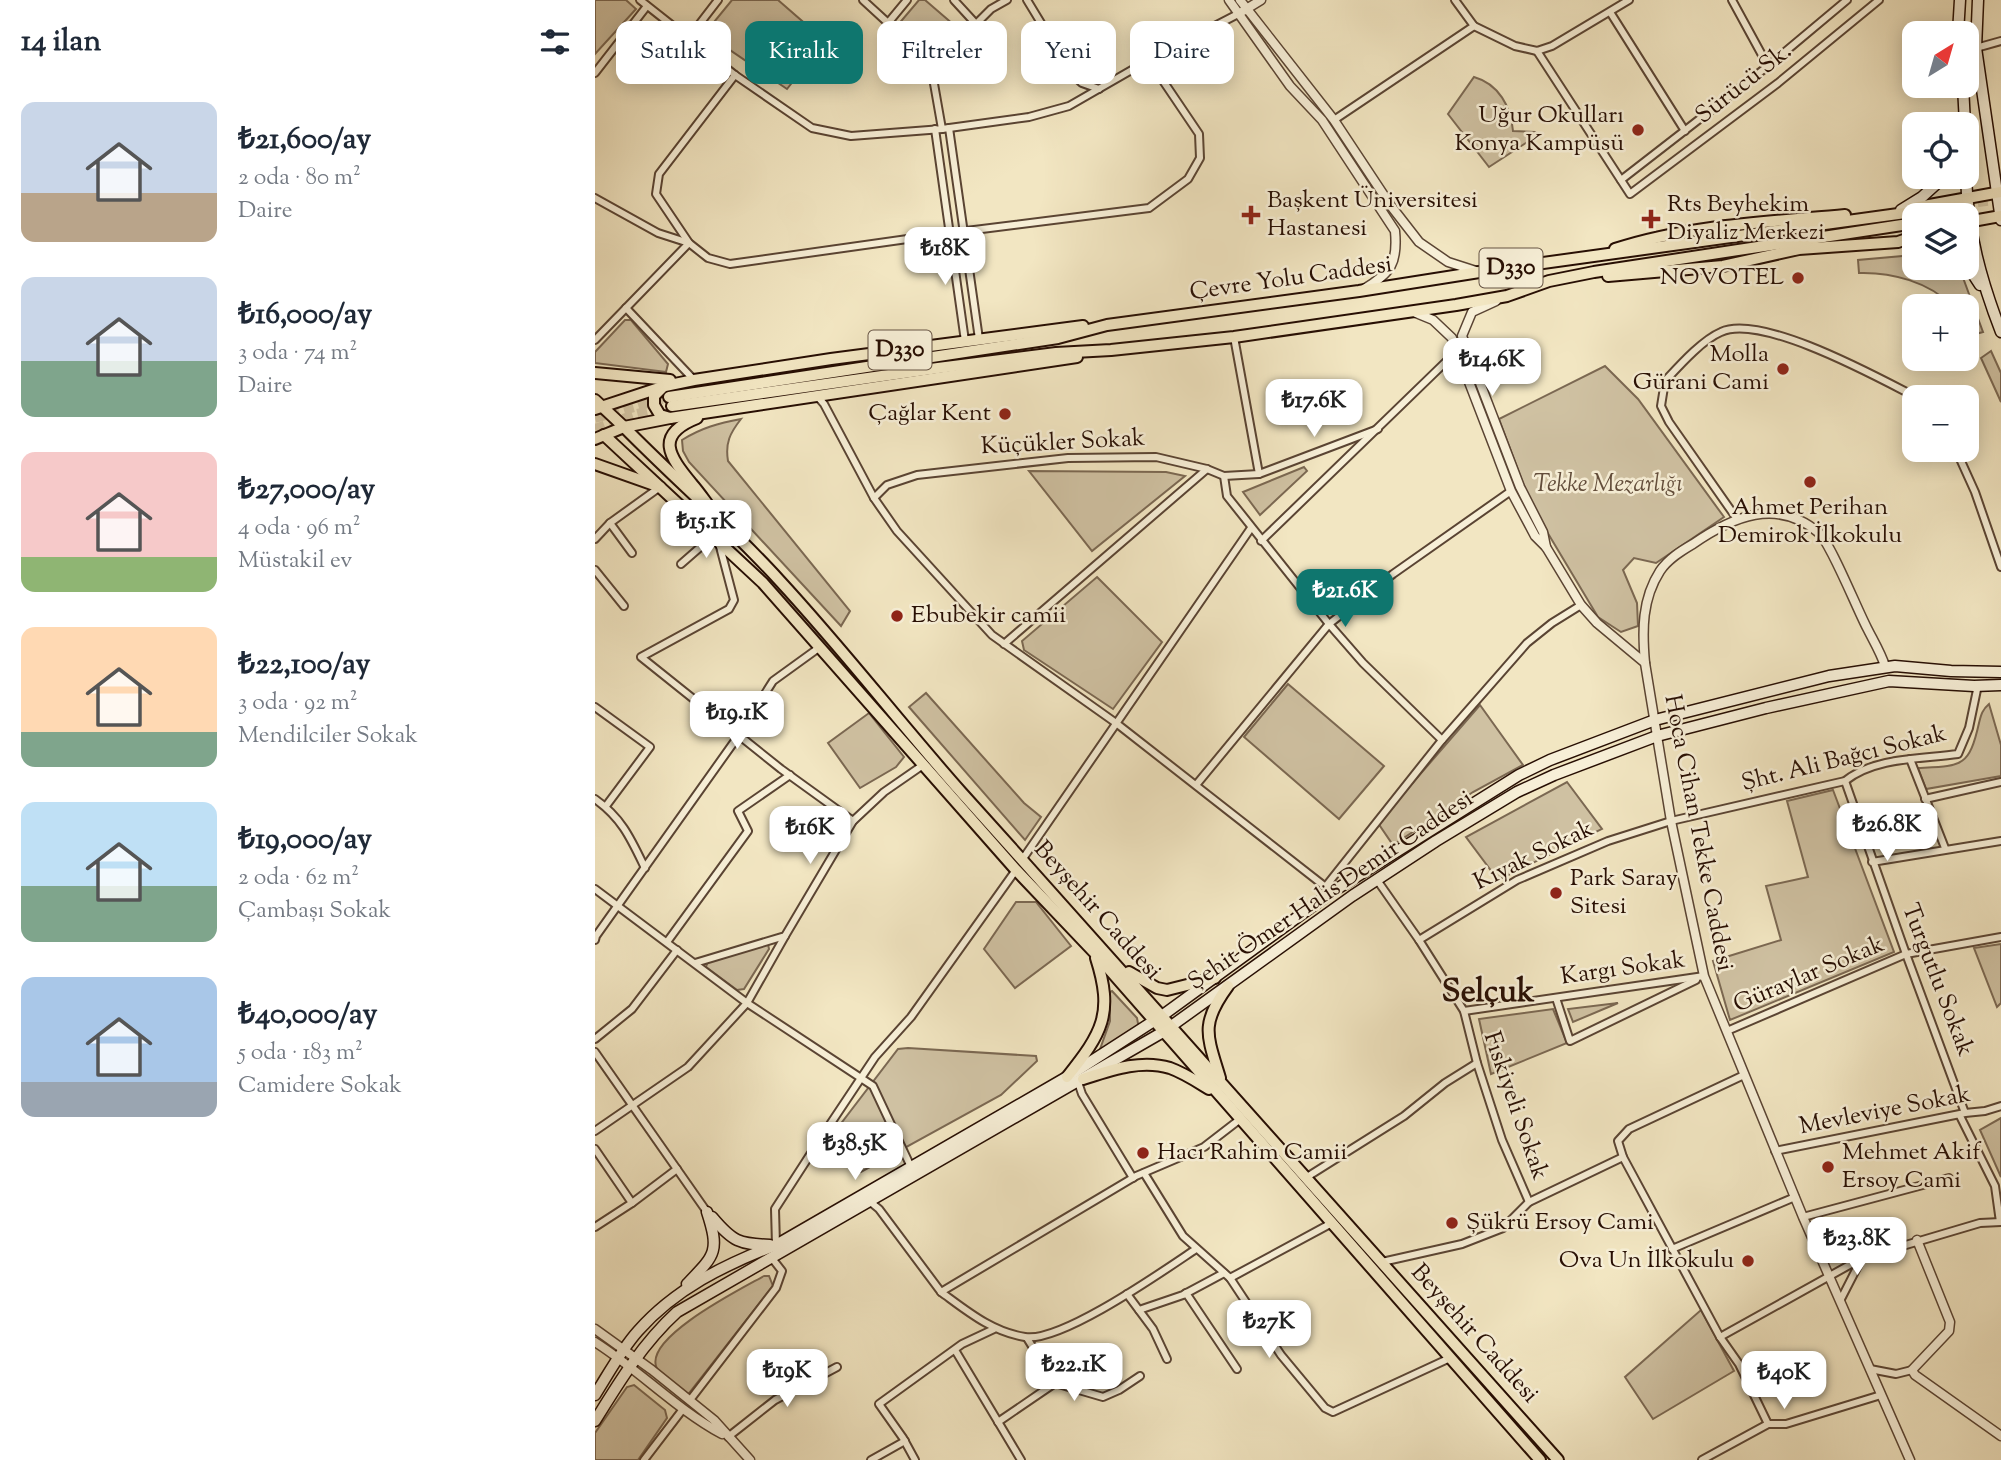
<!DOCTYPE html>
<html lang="tr">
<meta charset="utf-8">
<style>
:root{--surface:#fff;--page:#f2f2f3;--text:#1f2937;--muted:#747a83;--accent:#0f766e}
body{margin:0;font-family:"Sorts Mill Goudy",serif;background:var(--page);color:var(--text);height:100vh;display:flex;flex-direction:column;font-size:26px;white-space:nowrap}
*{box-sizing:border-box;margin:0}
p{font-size:23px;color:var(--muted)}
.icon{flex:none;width:38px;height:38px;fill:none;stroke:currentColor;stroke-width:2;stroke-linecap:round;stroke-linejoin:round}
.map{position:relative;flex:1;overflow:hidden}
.panel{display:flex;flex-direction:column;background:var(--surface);width:595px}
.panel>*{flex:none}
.top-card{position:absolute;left:21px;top:21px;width:665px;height:63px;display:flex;gap:14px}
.needle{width:46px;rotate:37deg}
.buttons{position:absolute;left:1307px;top:21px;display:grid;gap:14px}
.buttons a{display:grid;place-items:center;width:77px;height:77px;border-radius:14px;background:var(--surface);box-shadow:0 4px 18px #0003;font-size:35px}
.price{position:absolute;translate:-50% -60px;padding:0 16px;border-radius:14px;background:#fff;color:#222;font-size:23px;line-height:46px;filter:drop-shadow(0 2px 4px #0008)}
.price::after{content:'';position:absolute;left:50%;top:42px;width:21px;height:16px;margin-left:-10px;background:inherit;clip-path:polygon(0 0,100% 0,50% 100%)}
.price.on{background:var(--accent);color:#fff}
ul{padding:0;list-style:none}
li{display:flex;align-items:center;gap:21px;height:175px;padding:0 21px}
li span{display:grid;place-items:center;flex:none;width:196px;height:140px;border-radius:14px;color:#555}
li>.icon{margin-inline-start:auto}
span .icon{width:84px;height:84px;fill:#fffc;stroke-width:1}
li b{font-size:30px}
h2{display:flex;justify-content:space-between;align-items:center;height:84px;padding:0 21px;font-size:30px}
.pill{padding:0 24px;border-radius:14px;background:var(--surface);box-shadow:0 4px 18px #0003;font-size:24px;line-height:63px}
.pill.on{background:var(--accent);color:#fff}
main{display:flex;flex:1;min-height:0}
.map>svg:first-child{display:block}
</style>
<main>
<section class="panel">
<h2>14 ilan<svg class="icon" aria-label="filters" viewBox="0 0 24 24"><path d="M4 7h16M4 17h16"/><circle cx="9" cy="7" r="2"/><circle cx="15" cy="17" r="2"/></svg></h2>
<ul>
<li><span style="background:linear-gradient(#c9d6e8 65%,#b9a48a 0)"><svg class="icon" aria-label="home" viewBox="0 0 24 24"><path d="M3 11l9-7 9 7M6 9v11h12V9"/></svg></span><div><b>₺21,600/ay</b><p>2 oda · 80 m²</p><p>Daire</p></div></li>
<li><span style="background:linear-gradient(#c9d6e8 60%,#7fa58c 0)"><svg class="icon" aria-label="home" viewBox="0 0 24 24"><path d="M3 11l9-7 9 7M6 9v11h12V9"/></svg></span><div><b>₺16,000/ay</b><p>3 oda · 74 m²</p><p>Daire</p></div></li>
<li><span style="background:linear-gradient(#f6c9c9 75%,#8fb573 0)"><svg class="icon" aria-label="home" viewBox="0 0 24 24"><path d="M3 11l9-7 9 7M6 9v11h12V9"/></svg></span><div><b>₺27,000/ay</b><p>4 oda · 96 m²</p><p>Müstakil ev</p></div></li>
<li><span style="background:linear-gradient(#ffd9b3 75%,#7fa58c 0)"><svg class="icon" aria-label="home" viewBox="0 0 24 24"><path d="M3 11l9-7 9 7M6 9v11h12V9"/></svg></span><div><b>₺22,100/ay</b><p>3 oda · 92 m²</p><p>Mendilciler Sokak</p></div></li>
<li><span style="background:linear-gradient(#bfe0f5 60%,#7fa58c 0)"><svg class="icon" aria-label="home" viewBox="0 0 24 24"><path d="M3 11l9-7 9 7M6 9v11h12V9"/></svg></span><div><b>₺19,000/ay</b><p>2 oda · 62 m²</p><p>Çambaşı Sokak</p></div></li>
<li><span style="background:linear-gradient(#a9c7e8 75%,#9aa5b1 0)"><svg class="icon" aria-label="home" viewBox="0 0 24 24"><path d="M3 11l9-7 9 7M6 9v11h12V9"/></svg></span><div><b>₺40,000/ay</b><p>5 oda · 183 m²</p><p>Camidere Sokak</p></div></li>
</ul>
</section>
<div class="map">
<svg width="1406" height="1460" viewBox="0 0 1406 1460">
<rect width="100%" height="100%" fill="#f2e6c2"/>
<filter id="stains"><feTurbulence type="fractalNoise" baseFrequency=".00286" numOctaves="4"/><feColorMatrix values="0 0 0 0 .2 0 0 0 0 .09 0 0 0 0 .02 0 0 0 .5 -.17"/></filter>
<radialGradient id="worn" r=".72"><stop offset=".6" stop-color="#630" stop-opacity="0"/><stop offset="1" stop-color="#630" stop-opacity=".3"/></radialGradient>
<g fill="#cfc1a2" stroke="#7b6852" stroke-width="2">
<polygon points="0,0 31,0 41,9 0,54"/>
<polygon points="137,0 183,0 230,41 192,89 110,33"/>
<polygon points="324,0 330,0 366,31 332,62 329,75 322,69 296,33"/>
<path d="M879,77C904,84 916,107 918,131L940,132L943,135L894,167L853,114Z"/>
<path d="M1319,255L1320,268H1360L1367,275L1388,332L1377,335L1372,327V306H1357C1335,282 1296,272 1264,273L1263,260Z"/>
<polygon points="30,320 36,320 73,364 71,372 0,363 0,352"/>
<polygon points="1396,351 1406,373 1406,402 1386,358"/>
<polygon points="1010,366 1043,399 1129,517 1061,563 1039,558 1028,570 1042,603 1043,626 1026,632 1003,617 936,505 904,419"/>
<path d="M146,419C135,433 130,443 133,461L255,611L246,626L94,462L88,451L87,440C106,428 124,423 146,419Z"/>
<polygon points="709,467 712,471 665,515 648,492"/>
<polygon points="434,471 571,472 590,476 497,551"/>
<polygon points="502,577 567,642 518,709 429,650 427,641"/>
<polygon points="693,684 789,766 744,819 649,737"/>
<polygon points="331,693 429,803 446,817 430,840 314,707"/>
<path d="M1394,704L1406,745V776L1331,789L1323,768C1366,766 1374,768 1384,723C1386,715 1387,710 1394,704Z"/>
<polygon points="885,705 928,765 878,792 798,845 783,823"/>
<polygon points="274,713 309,757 301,767 265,788 233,743"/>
<polygon points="972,782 1007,829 903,880 871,837"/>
<polygon points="1238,790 1299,952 1135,1020 1118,961 1186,940 1171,886 1213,877 1192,801"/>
<polygon points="421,902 441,902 476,946 420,988 389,949"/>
<polygon points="173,944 174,949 149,989 142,990 111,967 113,961"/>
<polygon points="1406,944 1406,1003 1402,1007 1379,948"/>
<polygon points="517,991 542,1018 544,1029 504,1052 515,1021 515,992"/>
<polygon points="1023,1003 978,1022 973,1009"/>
<polygon points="958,1009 972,1043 896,1074 884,1019"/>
<polygon points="313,1048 441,1056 442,1061 406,1095 266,1172 238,1134 303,1049"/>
<polygon points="1406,1118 1406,1177 1385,1130"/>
<path d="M169,1276H174L178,1286L91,1397C81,1389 64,1379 61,1366C52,1336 146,1289 169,1276Z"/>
<polygon points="1106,1310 1139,1371 1058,1419 1030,1377"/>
<polygon points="39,1385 70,1410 72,1418 43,1460 0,1460 0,1433 32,1387"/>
</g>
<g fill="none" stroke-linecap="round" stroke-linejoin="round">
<g stroke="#d4c6a5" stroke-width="10" stroke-dasharray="10 5" stroke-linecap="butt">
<polyline points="0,418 74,397"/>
<polyline points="0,429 42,414 77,406"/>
</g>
<polyline stroke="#d4c6a5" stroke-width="10" stroke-dasharray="10 5" stroke-linecap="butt" points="1353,206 1406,199"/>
<defs>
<g id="minor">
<polyline points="45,0 140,75 217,128 256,136 347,129 338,78 340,67 381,24 359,0"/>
<polyline points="268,0 293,23 312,0"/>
<polyline points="432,0 477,74 487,83 504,89"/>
<polyline points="860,0 879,26 920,46 942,51 957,46 1034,0"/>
<polyline points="1137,0 1173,66"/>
<polyline points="1015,12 1090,131"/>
<polyline points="381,24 396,9 412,0"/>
<polyline points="93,39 123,0"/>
<polyline points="1381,48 1406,41"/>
<polyline points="942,51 1035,194 1183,83 1284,0"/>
<polyline points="0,73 52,6"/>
<polyline points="140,75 64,174 61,194 94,243 113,258 135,264 355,233 554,208 593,179 605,158 604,134 554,60"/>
<polyline points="739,120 879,26"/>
<polyline points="354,128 384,339"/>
<polyline points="340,129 370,341"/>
<polyline points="347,129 434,117 474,106 554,60 643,14"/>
<polyline points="1026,180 1173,66 1252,0"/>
<polyline points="0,198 63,233 94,243 0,340"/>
<polyline points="31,308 99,380"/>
<polyline points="639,337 664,474"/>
<polyline points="222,396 229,404 279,498 302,531 397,635 521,723 737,892"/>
<polyline points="1361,450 1380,492 1406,567"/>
<polyline points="629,476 632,496 734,624 768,663 847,740"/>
<polyline points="279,498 292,485 322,475 473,458 561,457 612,469 629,476 664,474 783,429"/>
<path d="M1142,519L1074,422L1066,406L1070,381C1084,366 1107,340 1126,332C1166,313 1282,377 1321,397"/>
<polyline points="15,523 37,553"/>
<polyline points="0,539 15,523 65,487"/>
<polyline points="666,541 862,351"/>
<polyline points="124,543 139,600 134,609 46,657 186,769 258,821"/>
<polyline points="86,564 118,536"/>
<polyline points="0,570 29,606"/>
<polyline points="409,644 612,469"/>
<polyline points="0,707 55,747 11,806"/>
<polyline points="1315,759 1350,848"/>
<polyline points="1250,781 1311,954 1370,1113"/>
<polyline points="601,785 734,624 798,574 916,491"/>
<path d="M0,799C27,818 36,839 50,868"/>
<polyline points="1330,799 1406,782"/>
<polyline points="427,860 656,528"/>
<polyline points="1277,862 1406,841"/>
<polyline points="782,880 824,940 869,1011 882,1063 907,1140 934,1202"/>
<polyline points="731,886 847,740 932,643 957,623 986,605"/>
<polyline points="0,889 152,1003 278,1086 316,1167"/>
<polyline points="0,940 1,936 144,735 178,681 225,647"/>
<path d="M824,940L922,880L1013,841L1076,821L1250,781C1280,757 1326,759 1363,754L1374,728L1383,685"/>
<polyline points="72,942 153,831 143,811 195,775"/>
<polyline points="100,963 190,936 258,821 289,792 328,765"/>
<polyline points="961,998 975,1041 1101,980"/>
<polyline points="869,1011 1109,976"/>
<polyline points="1132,1031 1311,954 1406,937"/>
<polyline points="0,1039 37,1009 82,950"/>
<polyline points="0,1052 112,1212"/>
<polyline points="1149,1075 1034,1129 1023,1141 1028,1157 1125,1337 1144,1364 1173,1424"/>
<polyline points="483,1082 487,1094 538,1178"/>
<polyline points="1365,1116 1400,1186 1405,1222"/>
<polyline points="0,1131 93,1067 152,1003 190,936"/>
<polyline points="0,1149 37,1203"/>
<polyline points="1180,1151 1370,1113 1390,1111 1406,1106"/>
<polyline points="549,1173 588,1236 635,1278 686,1355 730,1408 738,1412 855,1358"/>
<polyline points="712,1177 809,1116 850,1083 882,1063"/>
<polyline points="273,1200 284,1209 346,1292 541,1176 609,1147 644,1120"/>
<polyline points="1208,1217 1354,1178"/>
<polyline points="0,1227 37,1203 82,1169"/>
<polyline points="181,1245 180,1209 222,1144 280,1057 316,1017 421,870"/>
<polyline points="1077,1249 1200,1197"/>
<polyline points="787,1262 867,1244 908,1228 934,1202 1028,1157"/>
<polyline points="635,1278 735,1224"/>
<path d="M346,1292C372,1311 397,1332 430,1337C466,1343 568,1271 601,1249"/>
<polyline points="591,1293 642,1369"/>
<polyline points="532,1294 558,1329 572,1359"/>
<polyline points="1246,1299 1266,1260"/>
<polyline points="544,1310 588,1295 629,1273"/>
<polyline points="1125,1337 1267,1258 1385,1223 1406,1222"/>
<polyline points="432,1338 460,1383"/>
<polyline points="360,1350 426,1460"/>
<polyline points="1275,1369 1301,1374 1317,1370"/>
<polyline points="95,1400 181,1288 187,1271 176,1257"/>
<polyline points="403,1422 460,1383 508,1397 524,1390 545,1376"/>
<polyline points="133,1437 180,1400 242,1367"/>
<polyline points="49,1460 88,1409"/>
<polyline points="276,1460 310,1441"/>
<polyline points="320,1460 308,1438 284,1404 367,1344 399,1329"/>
<polyline points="1107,1460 1173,1424 1191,1424 1286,1395"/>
</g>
<g id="tertiary">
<path d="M634,0L695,86L727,120L800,231C803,263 796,273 769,289"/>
<polyline points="645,0 739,120 796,206 824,242 853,262 881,271"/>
<polyline points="648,11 666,0"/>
<polyline points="901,301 877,312 867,336 925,487 948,532 951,547"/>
<polyline points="821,313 838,320 857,338 916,491 940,536 951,547 986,605 1002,623 1050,663 1076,821 1109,976 1208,1217 1315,1460"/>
<path d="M1050,663C1047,630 1047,599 1065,571C1073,559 1086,551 1098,544C1137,517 1182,497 1224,533C1236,544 1262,609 1272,628C1278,640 1286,653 1290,666"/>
<polyline points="1322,1240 1355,1322 1354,1331 1317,1370 1320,1375 1406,1436"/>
<polyline points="0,1329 57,1370 119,1420 155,1460"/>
<path d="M0,1342C44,1370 81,1409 127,1434"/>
</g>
<g id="secondary">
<polyline points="1383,0 1381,48 1406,220"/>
<polyline points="1363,33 1365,0"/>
<polyline points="1368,86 1370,124"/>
<path d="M1371,177C1373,233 1386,280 1406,332"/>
<polyline points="1306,210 1327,197 1349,177"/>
<polyline points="1372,265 1385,285"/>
<path d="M117,1217C138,1242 144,1244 175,1245"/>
<path d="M92,1284C120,1255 125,1252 112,1212"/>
<path d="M0,1395C14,1373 26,1350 43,1331C80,1289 129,1265 181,1245L472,1077L568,1015L737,892L924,775L955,760L1060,720L1234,676L1300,666L1356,671L1406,672"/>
<path d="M0,1421C24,1382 48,1343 82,1312L568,1032L757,896L841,841L922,792L959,775L1062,736L1171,708L1294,681L1379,686L1406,685"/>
</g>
<g id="primary">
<path d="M29,427C80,479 135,526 184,580C247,648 304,722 366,792C566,1014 765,1237 963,1460"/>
<polyline points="9,435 168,583 421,870 499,952 945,1460"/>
<polyline points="534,972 562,988 572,990 620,978"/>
<path d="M472,1077C507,1033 519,1014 501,958"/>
<path d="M625,1078C612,1035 605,1024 633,986"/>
<path d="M488,1079C516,1070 546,1059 575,1068C589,1073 601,1081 614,1089"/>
</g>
<g id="trunk">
<polyline points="1318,208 1406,192"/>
<polyline points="1372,222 1406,216"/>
<path d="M1020,249C1093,225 1173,222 1250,215"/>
<polyline points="1013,276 1128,266 1204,249 1303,242 1320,236"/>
<polyline points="0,373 75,380"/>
<polyline points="67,388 59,396 59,405 65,415 75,418"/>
<polyline points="74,397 463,338 512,325 764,291 897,270 1325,211"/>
<polyline points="0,400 29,427"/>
<polyline points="77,406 343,368 461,353 516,350 639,337 861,305 912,296 954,281 999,272 1320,223"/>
<polyline points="0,409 70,386 99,380 236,359 488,326"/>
<path d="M102,418C59,435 74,456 97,484C105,493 112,504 120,514"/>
<polyline points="0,439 29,427 75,418 482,357"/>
<polyline points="0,464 65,487"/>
</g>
</defs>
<use href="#minor" stroke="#5a4433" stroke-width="10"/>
<use href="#tertiary" stroke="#5a4433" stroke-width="11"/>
<use href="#secondary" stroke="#270e03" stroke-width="13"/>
<use href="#primary" stroke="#270e03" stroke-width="14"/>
<use href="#trunk" stroke="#270e03" stroke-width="14"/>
<use href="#minor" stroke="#f7efd7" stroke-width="6"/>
<use href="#tertiary" stroke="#f7efd7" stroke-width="8"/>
<use href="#secondary" stroke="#f7efd7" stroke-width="10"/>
<use href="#primary" stroke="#f2e6c2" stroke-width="10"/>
<use href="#trunk" stroke="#f2e6c2" stroke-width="10"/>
</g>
<g fill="#8f2418" stroke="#f7efd7" stroke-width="2.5">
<circle cx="1043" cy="130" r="7"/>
<path d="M652.5 204.5h7v7h7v7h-7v7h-7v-7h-7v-7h7z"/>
<path d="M1052.5 208.5h7v7h7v7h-7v7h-7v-7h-7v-7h7z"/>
<circle cx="1203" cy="278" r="7"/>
<circle cx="1188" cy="369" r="7"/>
<circle cx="410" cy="414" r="7"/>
<circle cx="1215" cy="482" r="7"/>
<circle cx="302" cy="616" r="7"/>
<circle cx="961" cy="893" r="7"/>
<circle cx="548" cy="1153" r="7"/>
<circle cx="1233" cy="1167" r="7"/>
<circle cx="857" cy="1223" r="7"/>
<circle cx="1153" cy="1261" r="7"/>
</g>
<g text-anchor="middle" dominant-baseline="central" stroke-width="5" stroke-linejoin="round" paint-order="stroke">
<g fill="#f7efd7" stroke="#655243" stroke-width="2">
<rect x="884.5" y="248.5" width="63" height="39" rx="5"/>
<rect x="273.5" y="330.5" width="63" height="39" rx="5"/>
</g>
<g font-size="23" font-weight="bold" fill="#270e03">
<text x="916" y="268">D330</text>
<text x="305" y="350">D330</text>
</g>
<g font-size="24" fill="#270e03" stroke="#f7efd7">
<text transform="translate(1149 84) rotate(-38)">Sürücü Sk.</text>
<text transform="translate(696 279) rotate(-8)">Çevre Yolu Caddesi</text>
<text transform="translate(468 443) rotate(-3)">Küçükler Sokak</text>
<text transform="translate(1249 759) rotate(-14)">Şht. Ali Bağcı Sokak</text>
<text transform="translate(1103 833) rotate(79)">Hoca Cihan Tekke Caddesi</text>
<text transform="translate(939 856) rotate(-26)">Kıyak Sokak</text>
<text transform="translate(736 891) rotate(-34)">Şehit Ömer Halis Demir Caddesi</text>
<text transform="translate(502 911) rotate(48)">Beyşehir Caddesi</text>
<text transform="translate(1028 969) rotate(-8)">Kargı Sokak</text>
<text transform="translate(1214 975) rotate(-23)">Güraylar Sokak</text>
<text transform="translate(1342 980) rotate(69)">Turgutlu Sokak</text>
<text transform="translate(920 1106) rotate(71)">Fıskiyeli Sokak</text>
<text transform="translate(1290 1111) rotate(-11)">Mevleviye Sokak</text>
<text transform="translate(879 1334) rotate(48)">Beyşehir Caddesi</text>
</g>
<g font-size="24" fill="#270e03" stroke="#f7efd7" text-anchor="start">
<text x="1029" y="116" text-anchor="end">Uğur Okulları<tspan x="1029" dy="28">Konya Kampüsü</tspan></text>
<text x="672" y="201">Başkent Üniversitesi<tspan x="672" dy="28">Hastanesi</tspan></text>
<text x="1072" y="205">Rts Beyhekim<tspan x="1072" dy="28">Diyaliz Merkezi</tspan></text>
<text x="1189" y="278" text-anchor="end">NOVOTEL</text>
<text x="1174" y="355" text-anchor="end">Molla<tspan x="1174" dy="28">Gürani Cami</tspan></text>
<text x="396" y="414" text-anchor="end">Çağlar Kent</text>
<text x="1215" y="508" text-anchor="middle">Ahmet Perihan<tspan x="1215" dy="28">Demirok İlkokulu</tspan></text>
<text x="316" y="616">Ebubekir camii</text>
<text x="975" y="879">Park Saray<tspan x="975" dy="28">Sitesi</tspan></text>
<text x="562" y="1153">Hacı Rahim Camii</text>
<text x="1247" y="1153">Mehmet Akif<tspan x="1247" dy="28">Ersoy Cami</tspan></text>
<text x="871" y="1223">Şükrü Ersoy Cami</text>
<text x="1139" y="1261" text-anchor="end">Ova Un İlkokulu</text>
</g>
<g font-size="24" font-style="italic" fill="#624d3b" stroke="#f7efd7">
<text x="1013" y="485">Tekke Mezarlığı</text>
</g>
<g font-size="32" font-weight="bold" fill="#270e03" stroke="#f7efd7">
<text x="893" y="993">Selçuk</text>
</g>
</g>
<rect width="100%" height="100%" filter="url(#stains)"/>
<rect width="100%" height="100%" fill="url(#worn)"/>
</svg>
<div class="buttons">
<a><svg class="needle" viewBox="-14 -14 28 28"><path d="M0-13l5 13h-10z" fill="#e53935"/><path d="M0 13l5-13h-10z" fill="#747a83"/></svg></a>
<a><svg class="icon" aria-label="locate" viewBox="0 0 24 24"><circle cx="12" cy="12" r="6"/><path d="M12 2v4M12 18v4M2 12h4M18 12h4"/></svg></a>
<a><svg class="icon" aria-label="layers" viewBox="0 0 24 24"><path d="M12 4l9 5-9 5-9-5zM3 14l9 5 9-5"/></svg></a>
<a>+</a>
<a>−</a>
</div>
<b class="price" style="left:350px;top:287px">₺18K</b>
<b class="price" style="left:897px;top:398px">₺14.6K</b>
<b class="price" style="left:719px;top:439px">₺17.6K</b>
<b class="price" style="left:111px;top:560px">₺15.1K</b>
<b class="price on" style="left:750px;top:629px">₺21.6K</b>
<b class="price" style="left:142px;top:751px">₺19.1K</b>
<b class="price" style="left:1292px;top:863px">₺26.8K</b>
<b class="price" style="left:215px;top:866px">₺16K</b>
<b class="price" style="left:260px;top:1182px">₺38.5K</b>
<b class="price" style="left:1262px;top:1277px">₺23.8K</b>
<b class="price" style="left:674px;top:1360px">₺27K</b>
<b class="price" style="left:479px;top:1403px">₺22.1K</b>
<b class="price" style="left:192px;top:1409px">₺19K</b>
<b class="price" style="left:1189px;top:1411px">₺40K</b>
<div class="top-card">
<a class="pill">Satılık</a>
<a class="pill on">Kiralık</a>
<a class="pill">Filtreler</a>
<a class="pill">Yeni</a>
<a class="pill">Daire</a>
</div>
</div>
</main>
